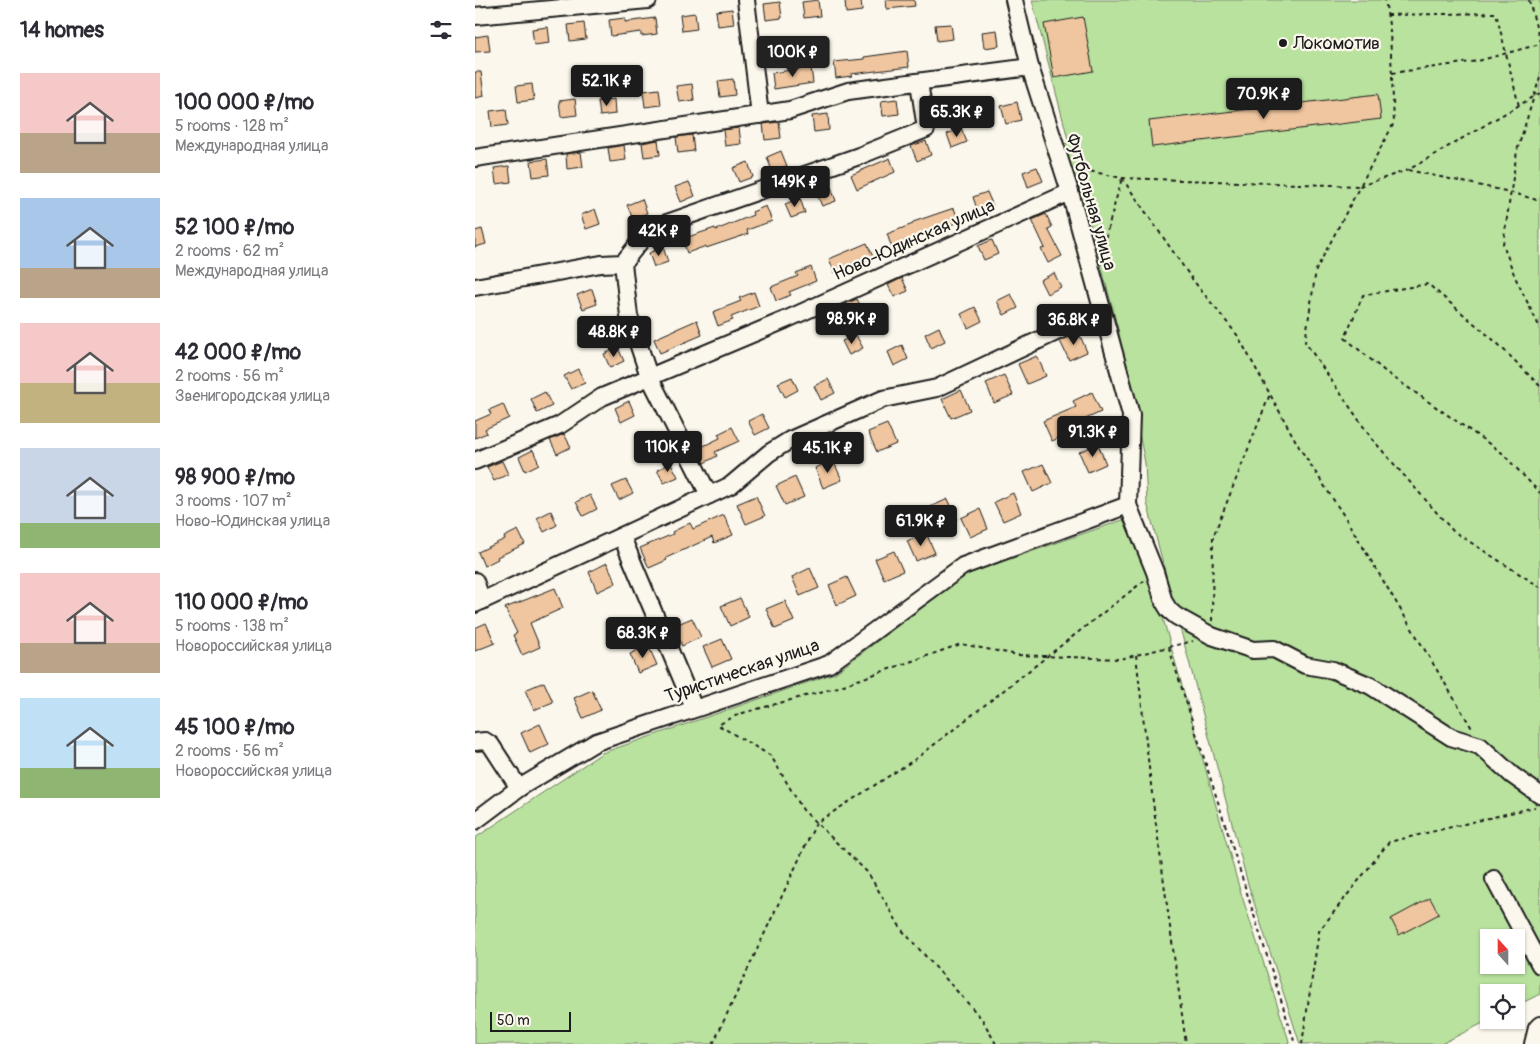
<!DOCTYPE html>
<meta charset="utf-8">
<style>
:root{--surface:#fff;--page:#f7f7f7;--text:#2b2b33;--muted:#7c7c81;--accent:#1c1c1c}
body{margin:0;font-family:Pangolin,sans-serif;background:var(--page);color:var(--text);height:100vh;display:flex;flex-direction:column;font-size:19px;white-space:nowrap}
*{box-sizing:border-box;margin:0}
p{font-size:16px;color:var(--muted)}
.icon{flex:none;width:28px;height:28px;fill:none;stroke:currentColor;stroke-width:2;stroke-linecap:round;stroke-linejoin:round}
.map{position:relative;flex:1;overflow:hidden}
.side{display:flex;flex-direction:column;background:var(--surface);width:475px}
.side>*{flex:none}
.needle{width:32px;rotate:339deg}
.tools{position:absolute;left:1005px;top:929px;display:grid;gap:10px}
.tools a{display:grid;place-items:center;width:45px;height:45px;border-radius:0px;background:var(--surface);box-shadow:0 1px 4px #0004;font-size:25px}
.scale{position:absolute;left:15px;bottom:12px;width:81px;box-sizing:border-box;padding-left:5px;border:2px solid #1c1c1c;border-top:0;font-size:14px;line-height:18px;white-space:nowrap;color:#1c1c1c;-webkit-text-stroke:4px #fbf7ec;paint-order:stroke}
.price{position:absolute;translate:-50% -42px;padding:0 11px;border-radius:5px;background:var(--accent);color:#fff;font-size:16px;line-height:32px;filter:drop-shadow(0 1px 2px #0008)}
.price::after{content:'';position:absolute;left:50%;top:30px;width:15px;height:11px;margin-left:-8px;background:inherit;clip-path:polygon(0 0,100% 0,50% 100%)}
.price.active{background:#222;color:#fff}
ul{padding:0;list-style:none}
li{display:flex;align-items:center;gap:15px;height:125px;padding:0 20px}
li span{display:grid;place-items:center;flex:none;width:140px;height:100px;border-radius:0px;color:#555}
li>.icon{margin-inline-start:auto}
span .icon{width:60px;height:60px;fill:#fffc;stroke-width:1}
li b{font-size:21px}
h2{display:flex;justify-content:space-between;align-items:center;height:60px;padding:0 20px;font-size:21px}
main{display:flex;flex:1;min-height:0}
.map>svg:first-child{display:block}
</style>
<main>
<section class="side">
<h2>14 homes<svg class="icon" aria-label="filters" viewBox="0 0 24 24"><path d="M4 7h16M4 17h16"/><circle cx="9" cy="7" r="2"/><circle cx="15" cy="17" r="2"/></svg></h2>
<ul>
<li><span style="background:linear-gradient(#f6c9c9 60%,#b9a48a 0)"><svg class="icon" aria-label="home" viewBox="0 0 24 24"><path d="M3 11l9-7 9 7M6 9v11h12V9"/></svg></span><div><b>100 000 ₽/mo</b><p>5 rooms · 128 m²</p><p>Международная улица</p></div></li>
<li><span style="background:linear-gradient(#a9c7e8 70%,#b9a48a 0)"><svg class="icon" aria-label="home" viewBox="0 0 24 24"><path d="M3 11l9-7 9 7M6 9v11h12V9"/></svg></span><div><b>52 100 ₽/mo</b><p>2 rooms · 62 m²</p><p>Международная улица</p></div></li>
<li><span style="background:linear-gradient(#f6c9c9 60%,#c2b280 0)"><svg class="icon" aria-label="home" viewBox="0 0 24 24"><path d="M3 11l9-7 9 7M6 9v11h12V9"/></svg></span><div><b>42 000 ₽/mo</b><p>2 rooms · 56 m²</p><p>Звенигородская улица</p></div></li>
<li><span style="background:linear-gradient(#c9d6e8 75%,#8fb573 0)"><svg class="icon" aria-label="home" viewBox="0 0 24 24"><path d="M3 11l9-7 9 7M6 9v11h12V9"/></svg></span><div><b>98 900 ₽/mo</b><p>3 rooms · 107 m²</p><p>Ново-Юдинская улица</p></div></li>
<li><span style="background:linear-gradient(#f6c9c9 70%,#b9a48a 0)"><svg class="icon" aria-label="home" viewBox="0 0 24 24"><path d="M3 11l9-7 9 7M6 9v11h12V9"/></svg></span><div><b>110 000 ₽/mo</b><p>5 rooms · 138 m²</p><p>Новороссийская улица</p></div></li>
<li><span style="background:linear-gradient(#bfe0f5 70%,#8fb573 0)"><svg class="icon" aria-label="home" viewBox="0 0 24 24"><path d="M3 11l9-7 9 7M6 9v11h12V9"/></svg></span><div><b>45 100 ₽/mo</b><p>2 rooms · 56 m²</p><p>Новороссийская улица</p></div></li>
</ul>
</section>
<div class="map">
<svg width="1065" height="1044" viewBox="0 0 1065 1044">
<rect width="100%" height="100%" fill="#fbf7ec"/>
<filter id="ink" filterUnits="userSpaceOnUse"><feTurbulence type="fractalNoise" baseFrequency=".02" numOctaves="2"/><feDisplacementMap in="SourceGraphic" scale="10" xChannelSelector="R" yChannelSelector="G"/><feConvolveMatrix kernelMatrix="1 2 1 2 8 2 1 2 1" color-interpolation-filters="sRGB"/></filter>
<g filter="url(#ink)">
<g fill="#b9e29e" stroke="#6a7f5d" fill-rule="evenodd">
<path d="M557,0H1065V994L1041,1006V992H1014V1020L966,1044H825L773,884L672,503L670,463L643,329L610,205L588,144L594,143ZM1014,938H1041V965H1014Z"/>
<polygon points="659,516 764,887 815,1044 0,1044 0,838 127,753 360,673 492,574"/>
</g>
<g fill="#efc69f" stroke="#1c1c1c">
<polygon points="343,0 345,16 329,18 327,2"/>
<polygon points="370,0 386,0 387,11 371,13"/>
<polygon points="411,0 439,0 440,6 412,9"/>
<polygon points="305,2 307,18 291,20 289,4"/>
<polygon points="257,9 259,24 243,26 241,11"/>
<polygon points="220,13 222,29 207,31 205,15"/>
<polygon points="608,17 618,71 579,78 569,24"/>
<polygon points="150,18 150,22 180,18 182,34 166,36 166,32 136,36 134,20"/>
<polygon points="109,23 111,39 95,41 93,25"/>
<polygon points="476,24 478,39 462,41 460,25"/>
<polygon points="73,27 75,43 59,45 57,29"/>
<polygon points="522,30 524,46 509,48 507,32"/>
<polygon points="13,35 15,51 0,52 0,37"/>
<polygon points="432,51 434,67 376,74 377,76 361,78 359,62 389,59 389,57"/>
<polygon points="336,67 338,83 299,89 297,73"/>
<polygon points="0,72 6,72 9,96 0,98"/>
<polygon points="258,79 260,95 245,97 243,81"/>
<polygon points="57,84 59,100 43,102 41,86"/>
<polygon points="217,84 219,100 204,102 201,86"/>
<polygon points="184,89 186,105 170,107 168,91"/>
<polygon points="903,94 906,119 677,147 674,121"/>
<polygon points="100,99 102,115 86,117 84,101"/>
<polygon points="139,99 140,114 125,116 123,101"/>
<polygon points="422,99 424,114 408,116 406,101"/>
<polygon points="542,102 546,120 531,124 526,106"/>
<polygon points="31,109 33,125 17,127 15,111"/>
<polygon points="353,114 354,130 339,132 337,116"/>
<polygon points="304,122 306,138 290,140 288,124"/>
<polygon points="264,128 266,144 250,146 248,130"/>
<polygon points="486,128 492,142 477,148 472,134"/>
<polygon points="217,135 219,151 203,153 201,137"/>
<polygon points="183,140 185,155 169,157 167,143"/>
<polygon points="451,141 456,155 442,161 436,146"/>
<polygon points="149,145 151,160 135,162 133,148"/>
<polygon points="306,151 312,166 297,171 292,157"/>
<polygon points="106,152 108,167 92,169 91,154"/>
<polygon points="415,158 420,172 382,189 376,175"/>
<polygon points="72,159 74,175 58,177 56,161"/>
<polygon points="273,162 278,177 264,182 258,168"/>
<polygon points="34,166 36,182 21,184 19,168"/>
<polygon points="562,167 568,181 553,187 548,172"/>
<polygon points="214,182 220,196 206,202 200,187"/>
<polygon points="356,187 361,201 347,206 341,192"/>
<polygon points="512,192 518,206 503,212 498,197"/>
<polygon points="325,198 330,213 316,218 310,204"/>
<polygon points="167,199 172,213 158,219 152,205"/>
<polygon points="291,206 297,221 272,230 273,234 231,248 231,246 212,253 207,239 240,228 241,230 278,215 277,212"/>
<polygon points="479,208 484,222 431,242 432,243 417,248 412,234 438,224 438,222"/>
<polygon points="120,209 125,224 111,229 106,215"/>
<polygon points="571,214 577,227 573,229 587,256 573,263 566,249 570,248 557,220"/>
<polygon points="7,229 11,244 0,247 0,231"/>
<polygon points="517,240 523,254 509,260 503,246"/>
<polygon points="392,243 398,257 360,273 354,259"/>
<polygon points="188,247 193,262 179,267 174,253"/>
<polygon points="336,267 341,281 314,292 316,295 301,301 296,287 323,276 321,273"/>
<polygon points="579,273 586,287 572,294 565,280"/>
<polygon points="427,278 433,291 419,297 413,285"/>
<polygon points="117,289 122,304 108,309 102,295"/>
<polygon points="279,292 284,306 256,317 258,320 243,326 238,312 266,301 264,298"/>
<polygon points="536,294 543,308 529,315 522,301"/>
<polygon points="382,299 386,307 372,313 368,305"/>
<polygon points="500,307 507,321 493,328 486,314"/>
<polygon points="222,320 227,335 185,353 179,339"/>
<polygon points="464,327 470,341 456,348 450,334"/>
<polygon points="604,333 612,352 594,360 585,341"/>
<polygon points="381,335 388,348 374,355 367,341"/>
<polygon points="427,345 433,359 419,366 413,352"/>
<polygon points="143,348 149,361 135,368 129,354"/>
<polygon points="562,356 571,376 552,384 543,364"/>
<polygon points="103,369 110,383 96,389 89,376"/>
<polygon points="529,375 538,395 519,403 511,383"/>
<polygon points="317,377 323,390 310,397 303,383"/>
<polygon points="353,379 360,393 346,400 339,386"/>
<polygon points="486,390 495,410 476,418 467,399"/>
<polygon points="70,392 77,406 62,413 56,399"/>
<polygon points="617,392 626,412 593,427 596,433 577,441 568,421 601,407 598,401"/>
<polygon points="154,401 160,415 146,422 140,408"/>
<polygon points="28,404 34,418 10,429 12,433 0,438 0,421 16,414 14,410"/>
<polygon points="287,414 294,428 280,435 273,421"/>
<polygon points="412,424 421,444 402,452 393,432"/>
<polygon points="257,427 264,441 240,452 242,456 229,463 222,449 245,438 243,434"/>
<polygon points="89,434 96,447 82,454 75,440"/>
<polygon points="623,444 631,464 613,472 604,452"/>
<polygon points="58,450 64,464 50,471 44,457"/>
<polygon points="358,460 367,480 348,488 340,468"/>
<polygon points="27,461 33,474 19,481 12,467"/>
<polygon points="196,463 203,477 189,483 182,470"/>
<polygon points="568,464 577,483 558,492 549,472"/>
<polygon points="320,477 329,497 310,505 301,486"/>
<polygon points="151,480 158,493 144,500 137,486"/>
<polygon points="538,493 546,513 528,521 519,502"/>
<polygon points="115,495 122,509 108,516 101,502"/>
<polygon points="281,496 290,516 271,524 262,504"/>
<polygon points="473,499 482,519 463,527 455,507"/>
<polygon points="505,509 513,529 495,537 486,518"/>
<polygon points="76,511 82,525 69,532 62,518"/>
<polygon points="249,515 258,535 239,543 237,537 191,558 192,560 174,568 165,548 198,534 197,532 215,523 218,529"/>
<polygon points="43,530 50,544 22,557 23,559 9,566 3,552 30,539 29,537"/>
<polygon points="451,533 460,553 441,561 432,541"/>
<polygon points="419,551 428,571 409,579 400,559"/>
<polygon points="132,563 141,583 122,592 114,572"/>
<polygon points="335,568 344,588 325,596 317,577"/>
<polygon points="372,577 381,596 362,605 354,585"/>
<polygon points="80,588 88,608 55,623 65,647 47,655 38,635 42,633 30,608"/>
<polygon points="265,598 274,617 255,626 246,606"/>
<polygon points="310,601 319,621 300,629 291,609"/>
<polygon points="217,618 226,637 207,646 198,626"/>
<polygon points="11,623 20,643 0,651 0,628"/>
<polygon points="247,639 256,659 237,667 228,647"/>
<polygon points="173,645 182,665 163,673 155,654"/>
<polygon points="69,682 78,702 59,710 50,690"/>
<polygon points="117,690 126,710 108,718 99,698"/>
<polygon points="65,724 74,744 55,753 46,733"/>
<polygon points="955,898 964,914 924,935 916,919"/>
</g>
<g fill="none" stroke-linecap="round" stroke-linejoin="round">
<defs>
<g id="minor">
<polyline points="271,0 285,115"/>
<polyline points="539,0 555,67 595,192 656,415 653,505 680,572 689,602 694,610 701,616 737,636 778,650 799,649 830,665 858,670 896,686 976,737 1005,746 1037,775 1065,795"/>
<polyline points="0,16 173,0"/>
<polyline points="0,158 315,110 373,91 555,67"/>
<polyline points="148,263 154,316 174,376 234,495"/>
<polyline points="0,287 126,264 148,263 175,229 384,156 451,129 444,82"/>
<polyline points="0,461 85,425 127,397 310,320 595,192"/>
<polyline points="147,537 219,708"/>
<polyline points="0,581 7,601"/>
<polyline points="0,604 256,485 294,453 315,440 408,399 462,388 626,311"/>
<polyline points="0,742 10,741 16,745 44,788"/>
<polyline points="0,821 44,788 121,742 354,664 488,566 653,505"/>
<polyline points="1019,879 1065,965"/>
<polyline points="1058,1044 1062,1028 1065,1025"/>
</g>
</defs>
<use href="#minor" stroke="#1c1c1c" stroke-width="20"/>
<g stroke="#1c1c1c" stroke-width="2" stroke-dasharray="4 4" stroke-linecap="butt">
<polyline points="1054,0 1065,42"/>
<polyline points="912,15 1021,13 1044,106"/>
<polyline points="917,73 1003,61 1065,44"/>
<polyline points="1065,77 1042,151 1028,244 1040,277 1065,328"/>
<polyline points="1065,93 933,170 885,186 841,270 830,342 897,439 978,531 1065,587"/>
<polyline points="600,168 647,178 885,186 919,123 915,31 910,0"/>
<polyline points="933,170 1035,192 1065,201"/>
<polyline points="647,178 717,279 763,336 824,447 871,519 998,730"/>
<polyline points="626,253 647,178"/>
<polyline points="1065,386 1022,343 953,284 888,295 870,338 912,373 1026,452 1065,493"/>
<polyline points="737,621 738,537 795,394"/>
<polyline points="694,648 820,1044"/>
<polyline points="661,655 678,802 711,1044"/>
<polyline points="238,1044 341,823 442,758 670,580"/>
<polyline points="521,1044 507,1019 427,930 393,873 328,810 296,756 243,725 264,714 360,688 486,644 543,655 645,659 718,641"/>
<polyline points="827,1044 844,931 914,842 1060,807"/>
</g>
<use href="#minor" stroke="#fbf7ec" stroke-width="16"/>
</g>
</g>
<circle fill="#1c1c1c" stroke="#fbf7ec" stroke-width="2" cx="808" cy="43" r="5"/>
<g text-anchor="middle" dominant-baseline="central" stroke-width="4.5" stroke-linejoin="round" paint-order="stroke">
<g font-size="18" fill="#1c1c1c" stroke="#fbf7ec" text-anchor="start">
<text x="818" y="43">Локомотив</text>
</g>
<g font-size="18" fill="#1c1c1c" stroke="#fbf7ec">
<text transform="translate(616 202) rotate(74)">Футбольная улица</text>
<text transform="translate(439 240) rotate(-24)">Ново-Юдинская улица</text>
<text transform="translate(267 671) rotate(-19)">Туристическая улица</text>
</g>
</g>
</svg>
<div class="tools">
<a><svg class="needle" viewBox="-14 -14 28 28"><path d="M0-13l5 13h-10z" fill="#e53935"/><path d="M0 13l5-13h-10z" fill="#7c7c81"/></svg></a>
<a><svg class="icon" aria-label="locate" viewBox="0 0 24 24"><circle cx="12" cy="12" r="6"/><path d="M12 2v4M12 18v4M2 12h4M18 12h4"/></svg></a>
</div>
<div class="scale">50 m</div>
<b class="price active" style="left:318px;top:78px">100K ₽</b>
<b class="price" style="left:132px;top:107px">52.1K ₽</b>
<b class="price" style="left:789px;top:120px">70.9K ₽</b>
<b class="price" style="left:482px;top:138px">65.3K ₽</b>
<b class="price" style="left:320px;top:208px">149K ₽</b>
<b class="price" style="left:184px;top:257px">42K ₽</b>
<b class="price" style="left:377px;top:345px">98.9K ₽</b>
<b class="price" style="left:599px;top:346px">36.8K ₽</b>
<b class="price" style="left:139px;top:358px">48.8K ₽</b>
<b class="price" style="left:618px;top:458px">91.3K ₽</b>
<b class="price" style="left:193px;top:473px">110K ₽</b>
<b class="price" style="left:353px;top:474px">45.1K ₽</b>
<b class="price" style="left:446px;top:547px">61.9K ₽</b>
<b class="price" style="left:168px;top:659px">68.3K ₽</b>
</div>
</main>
